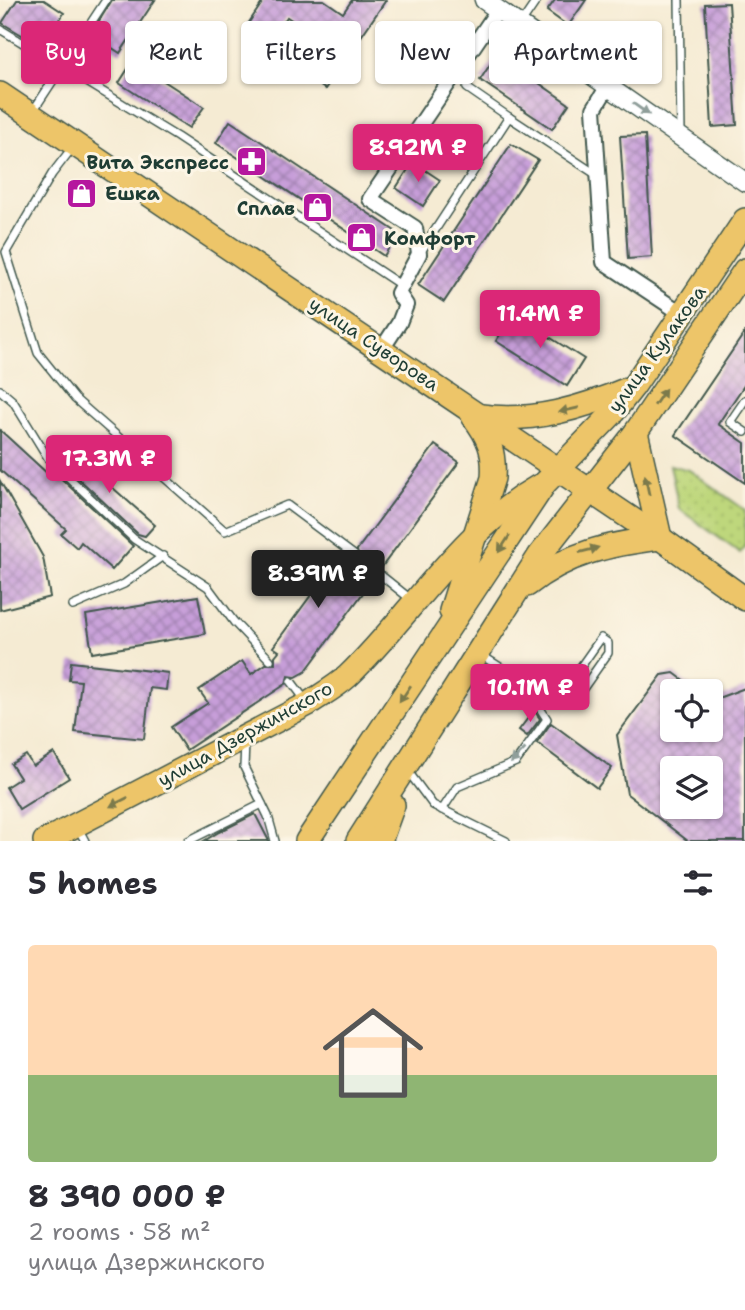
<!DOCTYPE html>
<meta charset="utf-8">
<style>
:root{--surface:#fff;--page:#f7f7f7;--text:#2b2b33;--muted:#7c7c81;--accent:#db2777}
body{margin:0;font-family:"Shantell Sans",sans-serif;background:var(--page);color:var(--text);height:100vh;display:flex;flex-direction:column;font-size:26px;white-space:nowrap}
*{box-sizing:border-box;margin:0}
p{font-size:23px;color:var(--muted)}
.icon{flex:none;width:38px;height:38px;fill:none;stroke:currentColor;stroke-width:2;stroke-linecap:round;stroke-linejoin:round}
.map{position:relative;height:841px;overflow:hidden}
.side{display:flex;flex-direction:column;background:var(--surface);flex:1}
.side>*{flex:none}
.top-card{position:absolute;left:21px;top:21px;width:704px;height:63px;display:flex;gap:14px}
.controls{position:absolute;left:660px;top:679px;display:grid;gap:14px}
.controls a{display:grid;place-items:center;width:63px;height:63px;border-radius:7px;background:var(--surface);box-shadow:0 2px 5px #0004;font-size:35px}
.price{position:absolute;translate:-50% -60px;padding:0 16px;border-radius:7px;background:var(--accent);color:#fff;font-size:23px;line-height:46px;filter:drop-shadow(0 2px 4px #0008)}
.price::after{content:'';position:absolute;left:50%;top:42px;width:21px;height:16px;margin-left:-10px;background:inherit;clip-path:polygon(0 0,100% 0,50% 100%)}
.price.on{background:#222;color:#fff}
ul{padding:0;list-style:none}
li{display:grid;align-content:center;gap:14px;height:371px;padding:0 28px}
li span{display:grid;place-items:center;height:217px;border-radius:7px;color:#555}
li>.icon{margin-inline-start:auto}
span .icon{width:126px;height:126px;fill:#fffc;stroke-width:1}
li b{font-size:30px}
h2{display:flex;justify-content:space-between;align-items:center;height:84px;padding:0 28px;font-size:30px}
.chip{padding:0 24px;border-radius:7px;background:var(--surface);box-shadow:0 2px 5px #0004;font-size:24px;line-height:63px}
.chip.on{background:var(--accent);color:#fff}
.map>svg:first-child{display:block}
</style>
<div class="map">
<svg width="745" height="841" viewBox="0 0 745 841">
<defs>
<pattern id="grass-dots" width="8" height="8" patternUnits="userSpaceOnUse" patternTransform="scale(1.75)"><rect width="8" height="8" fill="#bed77c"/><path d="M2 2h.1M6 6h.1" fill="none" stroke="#a3b96c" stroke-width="1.8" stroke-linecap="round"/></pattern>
<pattern id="building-cross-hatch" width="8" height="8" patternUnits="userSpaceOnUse" patternTransform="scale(1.75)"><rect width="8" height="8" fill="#c79ed9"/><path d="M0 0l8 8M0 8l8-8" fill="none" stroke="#a182b1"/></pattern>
</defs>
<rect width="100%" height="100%" fill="#fcf5e5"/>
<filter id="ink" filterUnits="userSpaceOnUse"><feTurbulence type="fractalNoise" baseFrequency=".0143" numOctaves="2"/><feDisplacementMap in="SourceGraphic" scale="14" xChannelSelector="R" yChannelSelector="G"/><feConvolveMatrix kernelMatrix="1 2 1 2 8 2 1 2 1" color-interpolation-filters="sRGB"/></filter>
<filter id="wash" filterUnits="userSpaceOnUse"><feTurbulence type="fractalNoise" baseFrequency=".00686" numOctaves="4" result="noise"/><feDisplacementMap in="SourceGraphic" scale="28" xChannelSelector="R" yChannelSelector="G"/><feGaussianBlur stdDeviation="1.57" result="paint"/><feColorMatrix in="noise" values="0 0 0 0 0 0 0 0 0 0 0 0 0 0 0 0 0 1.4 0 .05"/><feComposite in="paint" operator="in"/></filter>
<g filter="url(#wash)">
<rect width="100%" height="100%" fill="#f5ebd3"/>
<polygon fill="url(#grass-dots)" stroke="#6e8a58" stroke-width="2" points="670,465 689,470 745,510 745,547 740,553 679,509"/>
<g id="blocks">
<g fill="url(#building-cross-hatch)" fill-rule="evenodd">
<polygon points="17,0 44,0 64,13 42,47 2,23"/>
<polygon points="155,0 120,53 91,34 112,0"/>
<polygon points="264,0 324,0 343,13 352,0 386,0 325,89 300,72 322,41 287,17 267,46 244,30"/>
<polygon points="555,0 586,0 568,26 547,11"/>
<polygon points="729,3 737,125 712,127 705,4"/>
<polygon points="449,53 455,57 443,75 437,71"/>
<polygon points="497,54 569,104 552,129 480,80"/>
<polygon points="133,61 204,107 189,128 119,83"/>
<polygon points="230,121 398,233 384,256 216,143"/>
<polygon points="645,135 652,257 628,259 620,136"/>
<polygon points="511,144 538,160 444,302 418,285"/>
<polygon points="413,162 440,180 423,206 396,188"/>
<polygon points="513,314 584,359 567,386 496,341"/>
<polygon points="745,332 745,384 718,424 745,443 745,483 675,435"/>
<polygon points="0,430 49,475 53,471 133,546 112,570 81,542 77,548 61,534 66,529 0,470"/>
<polygon points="435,445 459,462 381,568 373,570 374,578 305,672 296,677 288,676 286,684 186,750 171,727 208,703 199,690 242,661 251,674 266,664 275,664 275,656 279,651 273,647 339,557 347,563 358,559 357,550"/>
<polygon points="71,451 155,525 145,536 138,534 61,462"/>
<polygon points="0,481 43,557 50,597 0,610"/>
<polygon points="198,596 205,634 92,653 86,615"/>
<polygon points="71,662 168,673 166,690 150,688 144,739 75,732 81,681 69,680"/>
<path d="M674,673L698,691H672V730H710V701L745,688V841H688L627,794L617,735L662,675ZM672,768H710V807H672Z"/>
<polygon points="534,710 540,719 527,736 519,730"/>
<polygon points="551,723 612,768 597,788 537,743"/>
<polygon points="54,753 69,778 19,809 6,787 20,778 11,764 26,755 33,766"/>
<polygon points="255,814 269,841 204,841 219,832"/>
</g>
</g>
</g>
<g filter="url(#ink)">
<use href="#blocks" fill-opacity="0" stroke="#3f574c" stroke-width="2"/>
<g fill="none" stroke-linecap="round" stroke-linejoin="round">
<defs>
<g id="service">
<polyline points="679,0 681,133"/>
<polyline points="520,25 537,0"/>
<polyline points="0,29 177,137 402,286"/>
<polyline points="467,88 509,117"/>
<polyline points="33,111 106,0"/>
<polyline points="72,148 52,174 6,252 38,353 75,399 225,531 287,505 354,555"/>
<polyline points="420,253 509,117 597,175"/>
<polyline points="0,390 13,401 48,458 134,539 208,587 234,622 270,660"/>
<polyline points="745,400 730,422 745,432"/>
<polyline points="378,573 413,601"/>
<polyline points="73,606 124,584 163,556"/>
<polyline points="481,655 522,681 546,681 577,697 608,653 608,643 601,638 565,689"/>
<polyline points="291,681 306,701"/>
<polyline points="245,743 244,767 268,816 275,841"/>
<polyline points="407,770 433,805 506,841"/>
<polyline points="442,810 457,787 516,762 547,719 522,681"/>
<polyline points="78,828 85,841"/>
<polyline points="188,841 262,804"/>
</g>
<g id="minor">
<polyline points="608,86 594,109 604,262 684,315"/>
<polyline points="382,349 399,323 406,305 398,293 419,254 415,228 370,199 498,10"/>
</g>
<polyline id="tertiary" points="484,0 745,182"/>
<g id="primary">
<polyline points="0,94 660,538 745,599"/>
<path d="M481,416C533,423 582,408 630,388"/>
<path d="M527,585C567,553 610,544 660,538L636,432"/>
<path d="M451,611L493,478C495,452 489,437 473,416"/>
<path d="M45,841L308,704C321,695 336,687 348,676C413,613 459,532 539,486"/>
<polyline points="307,841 545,483 611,415 633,387 745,220"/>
<polyline points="358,841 540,555 636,432 745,270"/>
<polyline points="380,841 393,805"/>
</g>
</defs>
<use href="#service" stroke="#3f574c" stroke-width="10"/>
<use href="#minor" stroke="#3f574c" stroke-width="18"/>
<use href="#tertiary" stroke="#3f574c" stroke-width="21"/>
<use href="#primary" stroke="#3f574c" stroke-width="26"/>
<use href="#service" stroke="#fff" stroke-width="7"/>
<use href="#minor" stroke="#fff" stroke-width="14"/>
<use href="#tertiary" stroke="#fff" stroke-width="18"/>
<use href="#primary" stroke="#edc569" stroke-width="23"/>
</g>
<defs><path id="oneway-solid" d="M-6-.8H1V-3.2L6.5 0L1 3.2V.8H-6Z" transform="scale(1.75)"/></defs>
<g fill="#8f9e9a">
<use href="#oneway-solid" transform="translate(641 109) rotate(35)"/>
<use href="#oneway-solid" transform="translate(518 756) rotate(135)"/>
</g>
<g fill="#7c7a4c">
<use href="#oneway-solid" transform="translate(660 397) rotate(-56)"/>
<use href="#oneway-solid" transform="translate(569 410) rotate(167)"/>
<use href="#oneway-solid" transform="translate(647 485) rotate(-102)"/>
<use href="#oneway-solid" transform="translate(504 544) rotate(123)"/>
<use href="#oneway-solid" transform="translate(589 550) rotate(-15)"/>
<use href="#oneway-solid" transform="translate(405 694) rotate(124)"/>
<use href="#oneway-solid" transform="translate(119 802) rotate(153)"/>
</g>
</g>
<defs>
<symbol id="pharmacy-square" viewBox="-11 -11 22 22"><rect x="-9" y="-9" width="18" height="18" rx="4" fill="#b5179e" stroke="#fcf5e5"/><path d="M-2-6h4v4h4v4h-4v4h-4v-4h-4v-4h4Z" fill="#fff"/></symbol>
<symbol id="shop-square" viewBox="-11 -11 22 22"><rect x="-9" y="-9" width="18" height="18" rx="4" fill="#b5179e" stroke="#fcf5e5"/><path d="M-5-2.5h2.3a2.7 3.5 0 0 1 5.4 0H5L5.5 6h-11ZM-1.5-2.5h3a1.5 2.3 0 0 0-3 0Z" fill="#fff"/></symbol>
</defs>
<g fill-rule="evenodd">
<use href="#pharmacy-square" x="234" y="144" width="35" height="35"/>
<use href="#shop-square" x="64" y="176" width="35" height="35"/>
<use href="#shop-square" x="300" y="190" width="35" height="35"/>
<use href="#shop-square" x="344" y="220" width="35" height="35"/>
</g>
<g text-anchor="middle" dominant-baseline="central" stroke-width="6" stroke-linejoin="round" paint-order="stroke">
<g font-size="19" font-weight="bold" fill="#1f3d34" stroke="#fcf5e5" text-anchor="end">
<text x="229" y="162">Вита Экспресс</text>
<text x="105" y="193" text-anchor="start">Ешка</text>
<text x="295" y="208">Сплав</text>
<text x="384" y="238" text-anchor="start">Комфорт</text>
</g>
<g font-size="19" fill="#1f3d34" stroke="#fcf5e5">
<text transform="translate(374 344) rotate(34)">улица Суворова</text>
<text transform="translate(657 349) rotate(-54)">улица Кулакова</text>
<text transform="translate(245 734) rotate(-29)">улица Дзержинского</text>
</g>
</g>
</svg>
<div class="controls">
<a><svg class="icon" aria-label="locate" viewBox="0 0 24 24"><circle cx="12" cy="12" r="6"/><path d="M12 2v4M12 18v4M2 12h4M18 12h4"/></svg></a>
<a><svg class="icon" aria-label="layers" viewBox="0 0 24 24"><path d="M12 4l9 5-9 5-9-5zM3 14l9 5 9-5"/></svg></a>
</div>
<b class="price" style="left:418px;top:184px">8.92M ₽</b>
<b class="price" style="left:540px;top:350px">11.4M ₽</b>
<b class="price" style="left:109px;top:495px">17.3M ₽</b>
<b class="price on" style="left:318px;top:610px">8.39M ₽</b>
<b class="price" style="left:530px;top:724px">10.1M ₽</b>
<div class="top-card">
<a class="chip on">Buy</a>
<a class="chip">Rent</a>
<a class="chip">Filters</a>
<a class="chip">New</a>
<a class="chip">Apartment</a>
</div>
</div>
<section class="side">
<h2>5 homes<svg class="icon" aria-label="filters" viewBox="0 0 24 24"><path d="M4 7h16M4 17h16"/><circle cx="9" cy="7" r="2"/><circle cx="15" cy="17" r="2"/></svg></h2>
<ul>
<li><span style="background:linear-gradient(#ffd9b3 60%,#8fb573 0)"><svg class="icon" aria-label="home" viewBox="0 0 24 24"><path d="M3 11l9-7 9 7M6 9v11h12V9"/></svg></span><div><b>8 390 000 ₽</b><p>2 rooms · 58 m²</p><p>улица Дзержинского</p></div></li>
</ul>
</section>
